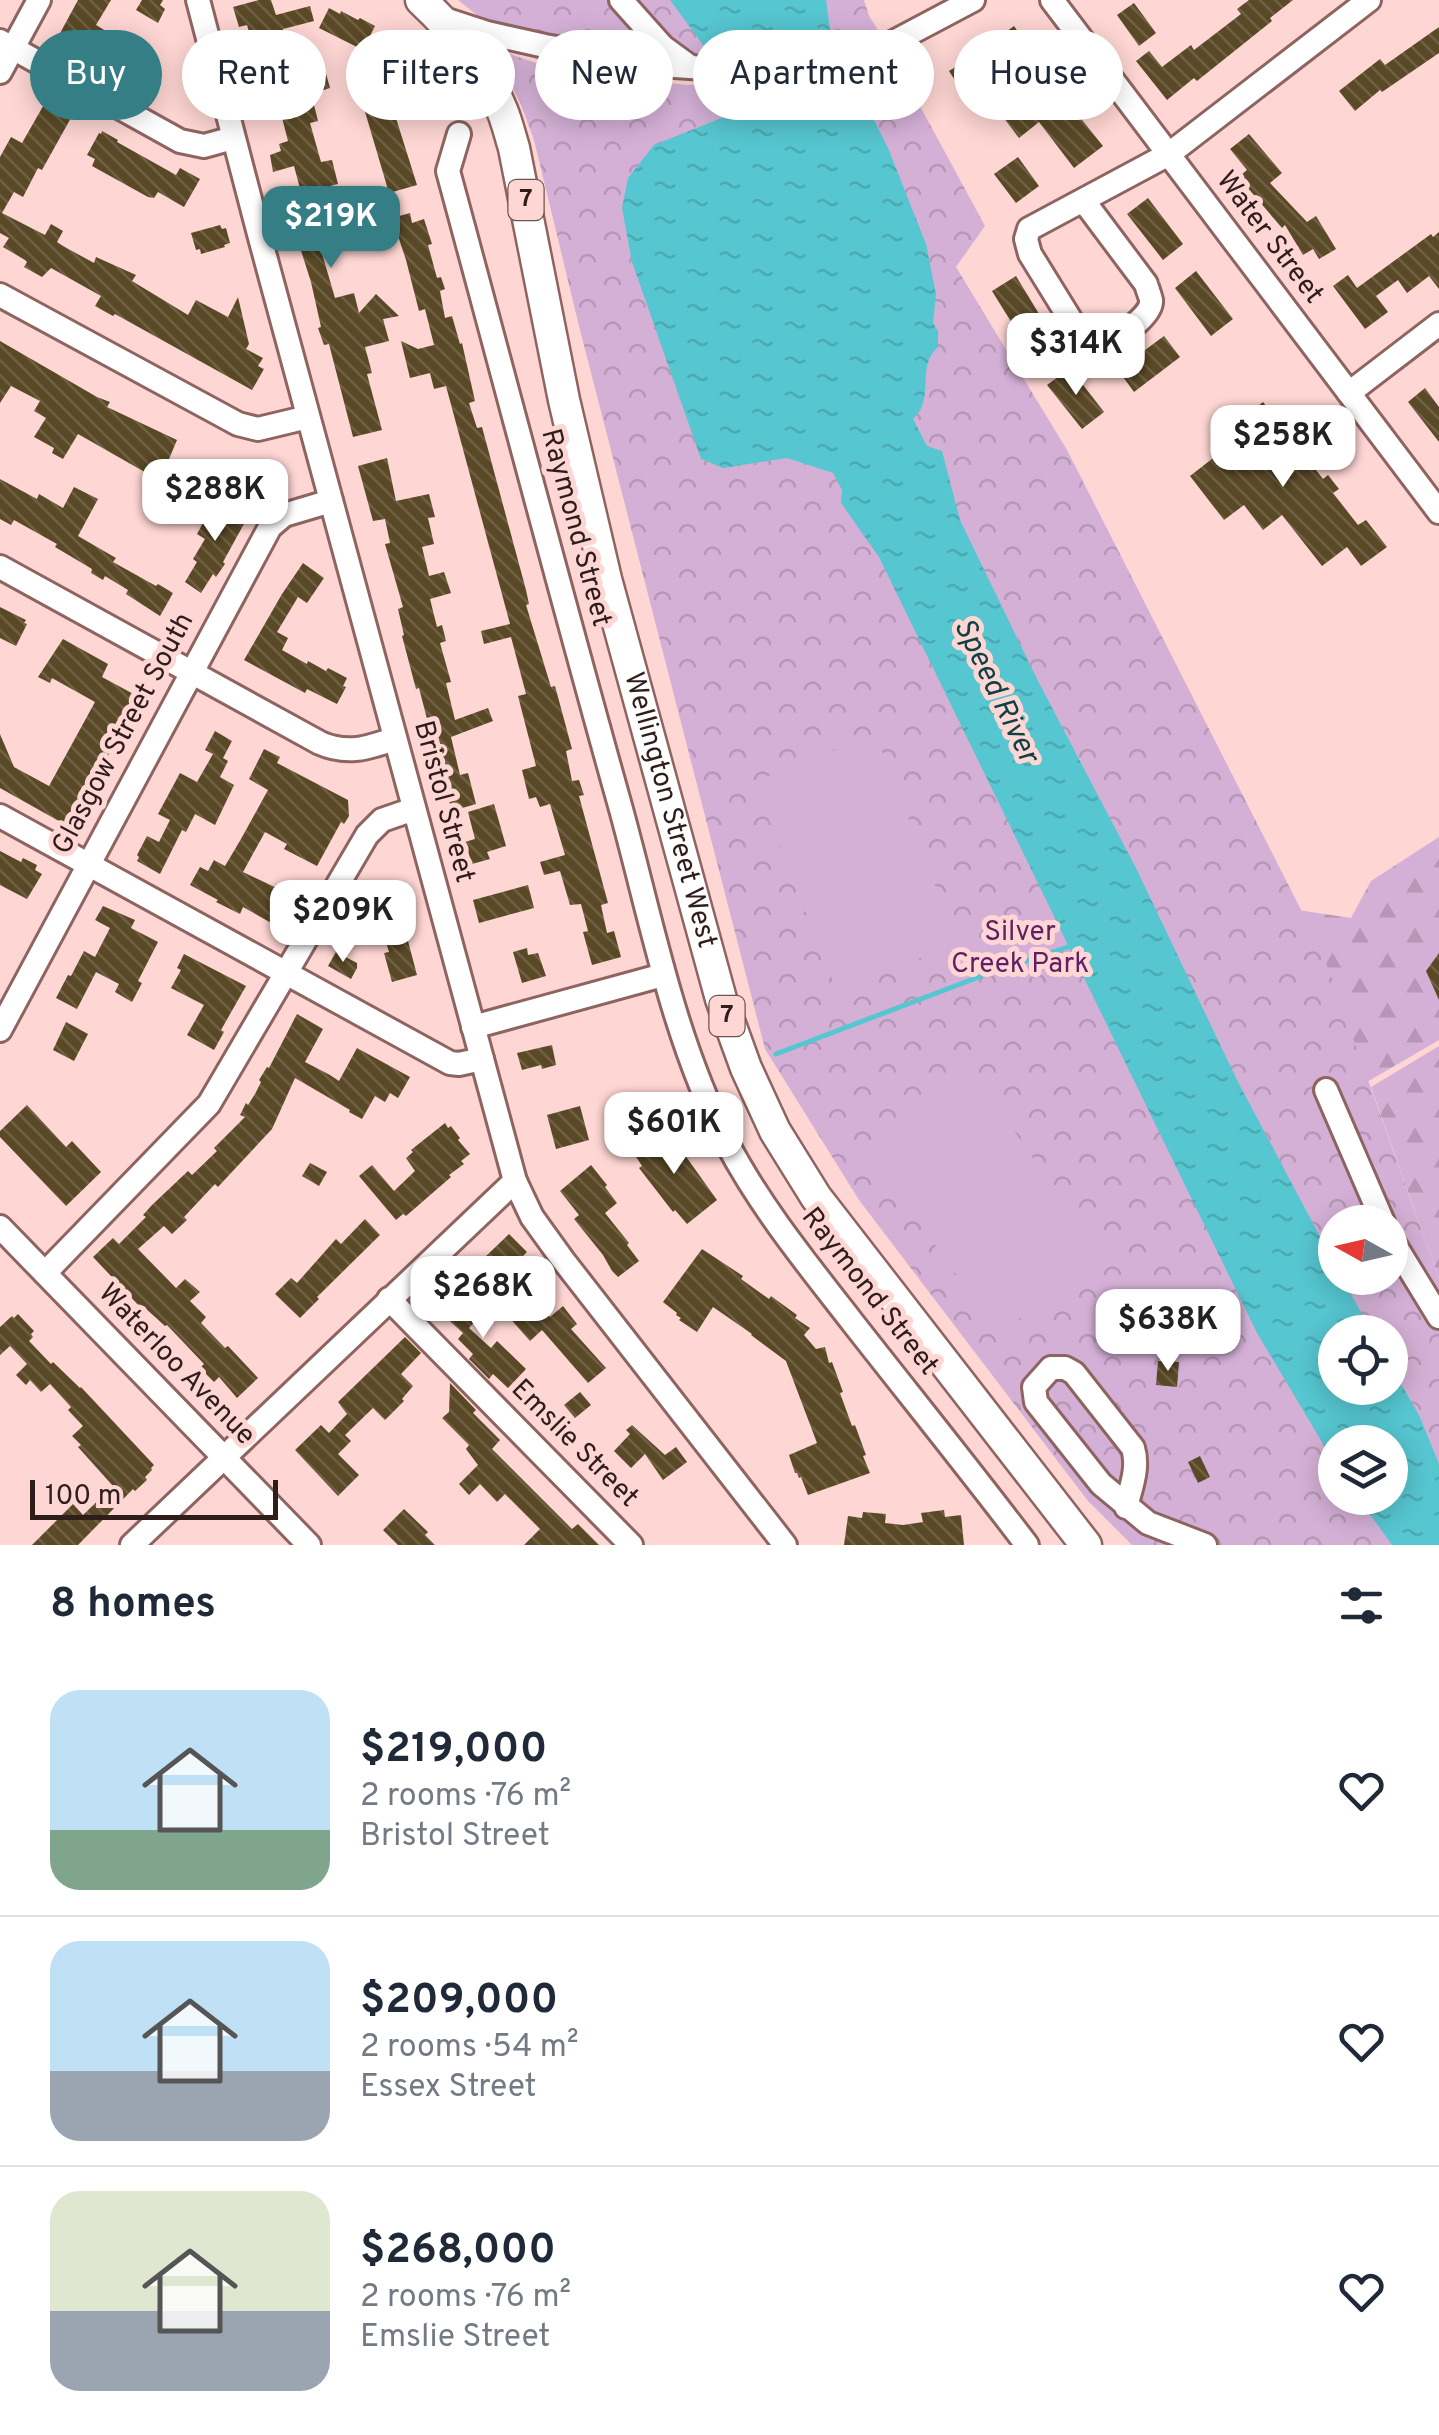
<!DOCTYPE html>
<meta charset="utf-8">
<style>
:root{--surface:#fff;--page:#f2f2f3;--text:#1f2937;--muted:#747a83;--line:#e0e1e3;--accent:#367e85}
body{margin:0;font-family:Overpass,sans-serif;background:var(--page);color:var(--text);height:100vh;display:flex;flex-direction:column;font-size:38px;white-space:nowrap}
*{box-sizing:border-box;margin:0}
p{font-size:32px;color:var(--muted)}
.icon{flex:none;width:55px;height:55px;fill:none;stroke:currentColor;stroke-width:2;stroke-linecap:round;stroke-linejoin:round}
.map{position:relative;height:1545px;overflow:hidden}
.details{display:flex;flex-direction:column;background:var(--surface);flex:1}
.details>*{flex:none}
.banner{position:absolute;left:30px;top:30px;width:1380px;height:90px;display:flex;gap:20px}
.needle{width:65px;rotate:278deg}
.buttons{position:absolute;left:1318px;top:1205px;display:grid;gap:20px}
.buttons a{display:grid;place-items:center;width:90px;height:90px;border-radius:50%;background:var(--surface);box-shadow:0 5px 25px #0003;font-size:50px}
.scale{position:absolute;left:30px;bottom:25px;width:248px;box-sizing:border-box;padding-left:10px;border:5px solid #2f1d1c;border-top:0;font-size:28px;line-height:35px;white-space:nowrap;color:#2f1d1c;-webkit-text-stroke:8px #fed6d3;paint-order:stroke}
.price{position:absolute;translate:-50% -85px;padding:0 22px;border-radius:20px;background:#fff;color:#222;font-size:32px;line-height:65px;filter:drop-shadow(0 2px 5px #0008)}
.price::after{content:'';position:absolute;left:50%;top:60px;width:30px;height:22px;margin-left:-15px;background:inherit;clip-path:polygon(0 0,100% 0,50% 100%)}
.price.active{background:var(--accent);color:#fff}
ul{padding:0;list-style:none}
li{display:flex;align-items:center;gap:30px;height:250px;padding:0 50px}
li+li{border-top:2px solid var(--line)}
li span{display:grid;place-items:center;flex:none;width:280px;height:200px;border-radius:30px;color:#555}
li>.icon{margin-inline-start:auto}
span .icon{width:120px;height:120px;fill:#fffc;stroke-width:1}
li b{font-size:42px}
h2{display:flex;justify-content:space-between;align-items:center;height:120px;padding:0 50px;font-size:42px}
.tag{padding:0 35px;border-radius:45px;background:var(--surface);box-shadow:0 5px 25px #0003;font-size:35px;line-height:90px}
.tag.active{background:var(--accent);color:#fff}
.map>svg:first-child{display:block}
</style>
<div class="map">
<svg width="1439" height="1545" viewBox="0 0 1439 1545">
<defs>
<pattern id="forest-firs" width="22" height="20" patternUnits="userSpaceOnUse" patternTransform="scale(2.5)"><rect width="22" height="20" fill="#d4b0d6"/><path d="M5 1l3.5 6h-7zM16 11l3.5 6h-7z" fill="#b697b7"/></pattern>
<pattern id="park-crowns" width="20" height="18" patternUnits="userSpaceOnUse" patternTransform="scale(2.5)"><rect width="20" height="18" fill="#d4b0d6"/><path d="M2 6a3 3 0 1 1 6 0M12 15a3 3 0 1 1 6 0" fill="none" stroke="#b697b7"/></pattern>
<pattern id="water-ripples" width="26" height="14" patternUnits="userSpaceOnUse" patternTransform="scale(2.5)"><rect width="26" height="14" fill="#56c6d0"/><path d="M2 4q2-2 4 0t4 0M15 11q2-2 4 0t4 0" fill="none" stroke="#4baab2"/></pattern>
<pattern id="building-back-hatch" width="6" height="6" patternUnits="userSpaceOnUse" patternTransform="scale(2.5)"><rect width="6" height="6" fill="#5a4926"/><path d="M-1 5l2 2M0 0l6 6M5-1l2 2" fill="none" stroke="#6f6044"/></pattern>
</defs>
<rect width="100%" height="100%" fill="#fed6d3"/>
<g fill="url(#forest-firs)">
<polygon points="1439,837 1439,1040 1269,1139 1278,907 1351,918 1371,881"/>
<polygon points="1439,1046 1439,1279 1371,1087"/>
</g>
<g fill="url(#park-crowns)" fill-rule="evenodd">
<polygon points="458,0 864,0 869,16 878,30 834,57 736,61 506,30 487,23"/>
<path d="M489,43H493V48L561,72L688,85L901,71L985,226L956,267L1067,450L1322,951L1439,1279V1545H1132L1088,1501L859,1200L765,1049L579,326L534,140L520,102ZM1335,1222H1390V1278H1335ZM1335,1332H1390V1388H1335ZM1335,1442H1390V1498H1335Z"/>
</g>
<g fill="#d4b0d6">
<polygon points="875,734 958,943 837,991 754,782"/>
<polygon points="974,1074 1104,1259 998,1334 868,1150"/>
</g>
<path fill="url(#water-ripples)" d="M670,0H826L838,89L857,101L872,116L888,148L926,244L936,294L933,323L938,331V347C915,367 936,399 913,419L927,446L942,451L960,520L1037,679L1136,868L1237,1080L1335,1265V1278H1342L1372,1332H1335V1388H1390V1365L1419,1415L1439,1464V1545H1392L1358,1498H1390V1442H1335V1464L1257,1333L879,557L841,503L842,490L833,473L787,458L723,468L701,459L632,262L622,208L628,178L654,145L734,113L742,95L736,61L706,49Z"/>
<g fill="none" stroke-linecap="round" stroke-linejoin="round">
<polyline stroke="#56c6d0" stroke-width="5" points="776,1054 984,975 1074,945"/>
</g>
<g fill="url(#building-back-hatch)">
<polygon points="78,0 111,0 96,25 111,34 101,52 84,43 80,50 58,37"/>
<polygon points="142,0 163,0 160,5 165,9 158,23 136,10"/>
<polygon points="259,0 271,0 276,15 310,6 314,21 283,29 290,58 259,67 247,25 239,27 233,7"/>
<polygon points="1249,0 1293,0 1270,18 1272,21 1197,81 1194,78 1167,100 1136,61 1149,51 1162,67 1191,45 1194,50 1241,14 1237,9"/>
<polygon points="1134,3 1156,33 1139,46 1117,15"/>
<polygon points="329,8 340,14 341,11 358,20 360,18 375,26 363,50 319,28"/>
<polygon points="1014,26 1026,43 1006,58 994,41"/>
<polygon points="1439,27 1439,53 1382,92 1380,90 1355,111 1339,91 1380,59 1385,65"/>
<polygon points="383,52 392,91 390,92 395,115 417,185 389,193 363,105 373,103 366,79 357,81 354,68 362,66 361,58"/>
<polygon points="131,56 156,70 146,88 121,74"/>
<polygon points="321,56 330,88 311,94 301,61"/>
<polygon points="963,62 965,67 972,63 982,79 962,91 949,71"/>
<polygon points="272,68 278,91 258,97 252,74"/>
<polygon points="1041,69 1103,146 1074,168 1039,122 1019,138 994,105"/>
<polygon points="312,97 318,121 310,123 321,162 332,160 338,184 318,189 327,223 317,226 323,249 321,250 335,298 354,293 359,313 376,294 399,316 383,319 389,341 365,347 372,373 367,374 382,430 353,437 329,344 324,345 318,328 321,327 311,282 297,238 298,237 288,200 302,196 294,166 273,172 270,155 281,151 279,144 288,141 279,106"/>
<polygon points="46,101 72,116 42,170 38,168 23,197 14,192 2,213 45,235 51,224 63,231 57,242 63,246 94,263 96,257 136,275 132,281 188,315 196,300 228,317 238,297 249,344 246,349 263,358 258,366 264,369 252,390 115,314 113,316 95,306 101,296 51,268 42,277 24,267 27,262 25,260 3,247 9,238 0,233 0,157 11,137 22,143"/>
<polygon points="102,131 118,140 117,142 176,175 180,168 200,179 184,207 158,192 154,198 148,197 92,166 95,159 87,155 99,133 101,134"/>
<polygon points="1249,134 1282,173 1270,183 1307,222 1316,216 1336,249 1319,259 1313,249 1303,255 1285,225 1282,228 1247,187 1243,190 1235,180 1247,170 1230,149"/>
<polygon points="1018,157 1039,186 1016,203 994,174"/>
<polygon points="1148,198 1183,244 1163,260 1127,214"/>
<polygon points="410,213 412,223 424,219 432,244 428,245 437,278 441,277 445,289 440,291 445,318 452,316 460,344 462,343 475,401 469,403 477,428 482,427 526,590 529,604 526,605 551,687 555,686 565,723 572,749 566,751 572,781 579,780 584,795 579,796 608,903 601,905 607,933 614,931 621,957 592,965 583,932 588,931 581,904 570,905 560,871 544,875 540,862 565,855 550,804 540,807 536,797 529,799 522,770 536,766 518,696 526,694 511,637 484,644 481,631 510,624 446,386 434,389 430,373 410,378 401,341 418,349 434,345 425,309 419,311 406,260 392,218"/>
<polygon points="220,225 222,229 226,228 230,243 224,245 225,247 201,254 200,249 196,250 191,233"/>
<polygon points="1439,232 1439,289 1429,276 1407,293 1398,280 1376,296 1388,312 1365,329 1333,286 1348,275 1357,288 1431,234 1433,237"/>
<polygon points="1196,271 1233,319 1211,336 1175,288"/>
<polygon points="1016,276 1047,327 1023,341 992,291"/>
<polygon points="1164,336 1180,357 1134,392 1118,370"/>
<polygon points="0,341 97,397 110,402 107,407 177,440 169,459 205,480 198,493 168,476 164,483 78,434 63,459 52,453 54,448 34,437 46,418 34,411 40,401 11,386 0,403"/>
<polygon points="1070,368 1104,412 1082,429 1047,385"/>
<polygon points="1425,388 1439,407 1439,442 1408,402"/>
<polygon points="1263,402 1323,479 1328,475 1339,489 1333,493 1358,525 1366,520 1387,547 1361,566 1347,547 1322,566 1282,515 1263,530 1244,505 1224,520 1190,476 1235,441 1227,430"/>
<polygon points="387,458 396,501 429,494 435,517 428,518 434,544 422,547 429,576 444,572 451,593 430,599 437,627 442,625 446,641 440,643 451,682 446,683 455,720 488,708 493,721 451,737 460,775 468,773 476,804 452,811 440,770 437,770 430,742 433,742 419,688 416,689 402,636 404,635 398,609 403,607 385,544 390,543 385,519 373,521 358,466"/>
<polygon points="0,479 37,499 39,494 63,508 74,487 98,499 78,536 116,558 113,562 156,586 158,584 173,593 160,616 126,594 128,590 105,576 103,580 91,573 92,569 55,547 57,544 14,520 11,525 0,519"/>
<polygon points="216,499 242,514 240,518 245,522 223,562 225,564 216,577 213,574 201,593 185,582 197,562 193,559 205,539 197,534"/>
<polygon points="303,563 324,578 307,603 298,597 277,632 288,638 282,650 307,664 308,661 326,671 328,668 347,678 343,686 346,687 337,704 307,689 305,693 244,660 282,594"/>
<polygon points="0,607 26,620 24,623 27,624 16,646 0,638"/>
<polygon points="63,639 108,664 102,677 139,697 108,756 94,779 92,777 66,825 0,788 0,734 14,767 49,786 95,702 52,678 50,683 38,677"/>
<polygon points="215,731 232,741 223,758 228,761 220,777 234,785 215,825 195,814 186,832 182,830 160,874 137,861 139,857 137,855 147,836 159,842 170,820 158,814 180,773 197,782 213,754 205,750"/>
<polygon points="264,749 280,757 277,763 348,800 349,816 344,824 341,822 317,866 284,849 287,844 265,832 243,872 296,897 293,904 296,905 282,929 243,907 240,914 216,902 218,900 190,885 200,867 208,871 214,860 225,866 241,839 268,790 249,779"/>
<polygon points="494,804 506,846 487,852 490,859 472,864 465,842 475,839 468,812"/>
<polygon points="0,851 21,862 23,858 37,865 35,870 42,874 27,899 0,885"/>
<polygon points="528,885 534,908 479,923 473,900"/>
<polygon points="378,890 396,899 379,932 376,923 364,916"/>
<polygon points="103,906 135,920 131,928 158,942 138,981 142,983 132,1002 115,992 119,984 96,972 77,1009 56,998 68,975 71,976 84,951 95,957 110,928 95,920"/>
<polygon points="404,926 417,975 392,982 384,953 389,952 383,932"/>
<polygon points="527,948 528,955 538,953 546,976 522,983 513,952"/>
<polygon points="336,952 357,963 357,968 351,979 328,966"/>
<polygon points="1439,953 1439,1000 1426,971"/>
<polygon points="184,954 246,986 221,1030 224,1032 214,1050 187,1035 204,1005 171,988 181,970 177,968"/>
<polygon points="297,1014 323,1029 305,1062 330,1075 339,1081 357,1048 410,1077 398,1098 390,1093 385,1102 375,1096 362,1119 349,1112 350,1110 295,1078 272,1129 231,1173 218,1187 215,1184 184,1217 187,1220 172,1234 164,1226 138,1249 176,1288 185,1279 200,1292 190,1301 206,1317 201,1323 225,1348 228,1346 258,1378 237,1398 219,1377 214,1382 200,1368 204,1364 167,1325 165,1326 144,1307 142,1309 93,1257 113,1238 119,1244 146,1217 143,1215 152,1205 188,1171 192,1175 217,1151 214,1148 245,1117 240,1115 246,1103 248,1105 255,1094 261,1082 259,1080 267,1067 269,1068"/>
<polygon points="66,1022 88,1034 74,1061 53,1050"/>
<polygon points="552,1045 556,1065 542,1069 541,1065 522,1070 517,1053"/>
<polygon points="27,1105 66,1147 72,1141 101,1172 66,1206 0,1137 0,1131"/>
<polygon points="580,1106 589,1140 556,1149 547,1115"/>
<polygon points="445,1123 448,1128 451,1126 460,1138 458,1140 470,1154 461,1161 464,1164 449,1175 451,1177 406,1216 403,1214 396,1220 359,1176 372,1165 394,1191 415,1171 406,1158 413,1152 411,1150"/>
<polygon points="661,1130 671,1143 674,1141 687,1158 717,1200 687,1224 675,1210 673,1212 639,1168 642,1166 633,1152"/>
<polygon points="310,1163 327,1172 319,1186 302,1176"/>
<polygon points="591,1165 607,1185 605,1187 617,1203 605,1213 629,1243 627,1245 639,1261 618,1277 612,1271 603,1255 574,1219 579,1215 560,1191"/>
<polygon points="365,1219 380,1235 317,1297 319,1299 300,1318 275,1294 291,1278 297,1283 336,1239 341,1244"/>
<polygon points="509,1234 527,1252 501,1278 483,1259"/>
<polygon points="702,1249 743,1276 741,1279 769,1299 771,1296 797,1315 795,1318 810,1328 804,1335 816,1349 825,1347 829,1363 832,1362 843,1392 840,1393 852,1426 855,1425 866,1455 863,1456 870,1473 808,1495 801,1477 799,1478 797,1473 795,1473 789,1455 817,1443 786,1361 751,1335 752,1334 713,1307 697,1332 679,1320 681,1318 676,1315 677,1313 663,1302"/>
<polygon points="471,1289 489,1306 469,1328 491,1348 497,1341 526,1369 508,1388 493,1374 489,1379 469,1359 473,1354 458,1339 463,1333 443,1315"/>
<polygon points="533,1296 550,1317 563,1306 577,1324 571,1329 606,1368 588,1383 542,1330 530,1341 505,1313 514,1305 518,1310"/>
<polygon points="18,1314 34,1331 31,1334 33,1337 29,1341 51,1364 53,1362 80,1388 81,1387 154,1465 151,1468 152,1470 145,1477 147,1480 135,1491 133,1489 78,1545 32,1545 73,1504 83,1515 113,1486 78,1447 81,1445 72,1436 83,1426 68,1410 71,1407 50,1384 41,1392 30,1380 26,1385 16,1375 27,1364 10,1346 0,1355 0,1327 12,1316 14,1318"/>
<polygon points="405,1337 421,1353 401,1374 413,1386 402,1399 404,1401 385,1420 373,1408 345,1435 351,1441 338,1454 359,1475 338,1496 295,1450 321,1425 329,1433 347,1414 338,1402"/>
<polygon points="1158,1361 1179,1362 1177,1387 1156,1385"/>
<polygon points="450,1383 476,1410 473,1413 500,1440 492,1449 572,1529 578,1524 599,1545 524,1545 540,1529 505,1494 497,1502 480,1484 469,1495 459,1484 478,1465 466,1449 469,1445 442,1418 449,1412"/>
<polygon points="580,1392 591,1405 575,1418 564,1405"/>
<polygon points="632,1425 665,1455 676,1447 687,1462 663,1480 645,1454 631,1468 614,1451 630,1434 626,1430"/>
<polygon points="1200,1456 1210,1477 1198,1483 1188,1462"/>
<polygon points="404,1509 428,1532 425,1535 435,1545 398,1545 383,1530"/>
<polygon points="944,1510 945,1517 961,1515 964,1545 844,1545 848,1516 862,1518 863,1512 886,1514 885,1523 903,1525 923,1522 921,1513"/>
</g>
<g fill="none" stroke-linecap="round" stroke-linejoin="round">
<defs>
<g id="minor">
<polyline points="198,0 259,234 515,1181 532,1217 563,1260 785,1545"/>
<polyline points="621,0 663,47 689,66"/>
<polyline points="1052,0 1439,512"/>
<polyline points="441,18 487,33 545,46 659,65 735,70 854,63 973,0"/>
<polyline points="0,41 180,141 204,146 233,138"/>
<polyline points="0,72 39,0"/>
<path d="M459,134L448,171C505,381 560,592 619,802C651,917 672,1036 727,1143C761,1208 808,1265 853,1323C911,1397 970,1470 1027,1545"/>
<path d="M1083,200L1146,284C1146,285 1151,298 1151,300C1153,316 1116,338 1104,348C1096,351 1091,349 1085,343L1030,254L1026,239L1029,229L1169,154L1369,0"/>
<polyline points="0,295 238,424 258,429 308,417"/>
<polyline points="1349,393 1439,324"/>
<path d="M0,567L320,743C347,755 368,748 394,739"/>
<polyline points="0,816 450,1063 459,1064 482,1059"/>
<polyline points="473,1027 663,975"/>
<polyline points="0,1030 270,527 284,515 331,501"/>
<polyline points="1326,1090 1383,1222"/>
<polyline points="0,1227 309,1545"/>
<polyline points="1390,1237 1439,1317"/>
<polyline points="45,1273 209,1104 367,835 382,820 414,809"/>
<polyline points="389,1299 631,1545"/>
<path d="M1126,1507C1131,1487 1139,1468 1133,1448L1074,1373L1065,1368H1051L1034,1387L1036,1402L1101,1484L1148,1523L1205,1545"/>
<polyline points="132,1545 515,1181"/>
</g>
<g id="major">
<path id="s1" d="M421,0C453,30 485,68 502,110C507,122 510,135 514,148L564,400L606,579L721,999L746,1068L775,1131L816,1197L1086,1545"/>
</g>
</defs>
<use href="#minor" stroke="#8e6460" stroke-width="28"/>
<use href="#major" stroke="#8e6460" stroke-width="35"/>
<use href="#minor" stroke="#fff" stroke-width="22"/>
<use href="#major" stroke="#fff" stroke-width="30"/>
</g>
<g text-anchor="middle" dominant-baseline="central" stroke-width="10" stroke-linejoin="round" paint-order="stroke">
<g fill="#fed6d3" stroke="#6d5453" stroke-width="2.5">
<rect x="508.5" y="180" width="35" height="40" rx="8"/>
<rect x="709.5" y="996" width="35" height="40" rx="8"/>
</g>
<g font-size="25" font-weight="bold" fill="#2f1d1c">
<text x="526" y="200">7</text>
<text x="727" y="1016">7</text>
</g>
<g font-size="28" fill="#2f1d1c" stroke="#fed6d3">
<text transform="translate(1269 238) rotate(53)">Water Street</text>
<text transform="translate(575 528) rotate(75)">Raymond Street</text>
<text transform="translate(124 734) rotate(-62)">Glasgow Street South</text>
<text transform="translate(443 802) rotate(75)">Bristol Street</text>
<text stroke="none"><textPath href="#s1" startOffset="858">Wellington Street West</textPath></text>
<text transform="translate(869 1292) rotate(52)">Raymond Street</text>
<text transform="translate(176 1365) rotate(46)">Waterloo Avenue</text>
<text transform="translate(574 1444) rotate(45)">Emslie Street</text>
</g>
<g font-size="28" fill="#5f1e65" stroke="#fed6d3">
<text x="1020" y="933">Silver<tspan x="1020" dy="32">Creek Park</tspan></text>
</g>
<g font-size="30" font-style="italic" fill="#0d4146" stroke="#fed6d3">
<text transform="translate(995 691) rotate(64)">Speed River</text>
</g>
</g>
</svg>
<div class="buttons">
<a><svg class="needle" viewBox="-14 -14 28 28"><path d="M0-13l5 13h-10z" fill="#e53935"/><path d="M0 13l5-13h-10z" fill="#747a83"/></svg></a>
<a><svg class="icon" aria-label="locate" viewBox="0 0 24 24"><circle cx="12" cy="12" r="6"/><path d="M12 2v4M12 18v4M2 12h4M18 12h4"/></svg></a>
<a><svg class="icon" aria-label="layers" viewBox="0 0 24 24"><path d="M12 4l9 5-9 5-9-5zM3 14l9 5 9-5"/></svg></a>
</div>
<div class="scale">100 m</div>
<b class="price active" style="left:331px;top:271px">$219K</b>
<b class="price" style="left:1076px;top:398px">$314K</b>
<b class="price" style="left:1283px;top:490px">$258K</b>
<b class="price" style="left:215px;top:544px">$288K</b>
<b class="price" style="left:343px;top:965px">$209K</b>
<b class="price" style="left:674px;top:1177px">$601K</b>
<b class="price" style="left:483px;top:1341px">$268K</b>
<b class="price" style="left:1168px;top:1374px">$638K</b>
<div class="banner">
<a class="tag active">Buy</a>
<a class="tag">Rent</a>
<a class="tag">Filters</a>
<a class="tag">New</a>
<a class="tag">Apartment</a>
<a class="tag">House</a>
</div>
</div>
<section class="details">
<h2>8 homes<svg class="icon" aria-label="filters" viewBox="0 0 24 24"><path d="M4 7h16M4 17h16"/><circle cx="9" cy="7" r="2"/><circle cx="15" cy="17" r="2"/></svg></h2>
<ul>
<li><span style="background:linear-gradient(#bfe0f5 70%,#7fa58c 0)"><svg class="icon" aria-label="home" viewBox="0 0 24 24"><path d="M3 11l9-7 9 7M6 9v11h12V9"/></svg></span><div><b>$219,000</b><p>2 rooms · 76 m²</p><p>Bristol Street</p></div><svg class="icon" aria-label="heart" viewBox="0 0 24 24"><path d="M12 20l-8-8c-3-5 5-10 8-4 3-6 11-1 8 4z"/></svg></li>
<li><span style="background:linear-gradient(#bfe0f5 65%,#9aa5b1 0)"><svg class="icon" aria-label="home" viewBox="0 0 24 24"><path d="M3 11l9-7 9 7M6 9v11h12V9"/></svg></span><div><b>$209,000</b><p>2 rooms · 54 m²</p><p>Essex Street</p></div><svg class="icon" aria-label="heart" viewBox="0 0 24 24"><path d="M12 20l-8-8c-3-5 5-10 8-4 3-6 11-1 8 4z"/></svg></li>
<li><span style="background:linear-gradient(#dfe7d0 60%,#9aa5b1 0)"><svg class="icon" aria-label="home" viewBox="0 0 24 24"><path d="M3 11l9-7 9 7M6 9v11h12V9"/></svg></span><div><b>$268,000</b><p>2 rooms · 76 m²</p><p>Emslie Street</p></div><svg class="icon" aria-label="heart" viewBox="0 0 24 24"><path d="M12 20l-8-8c-3-5 5-10 8-4 3-6 11-1 8 4z"/></svg></li>
</ul>
</section>
